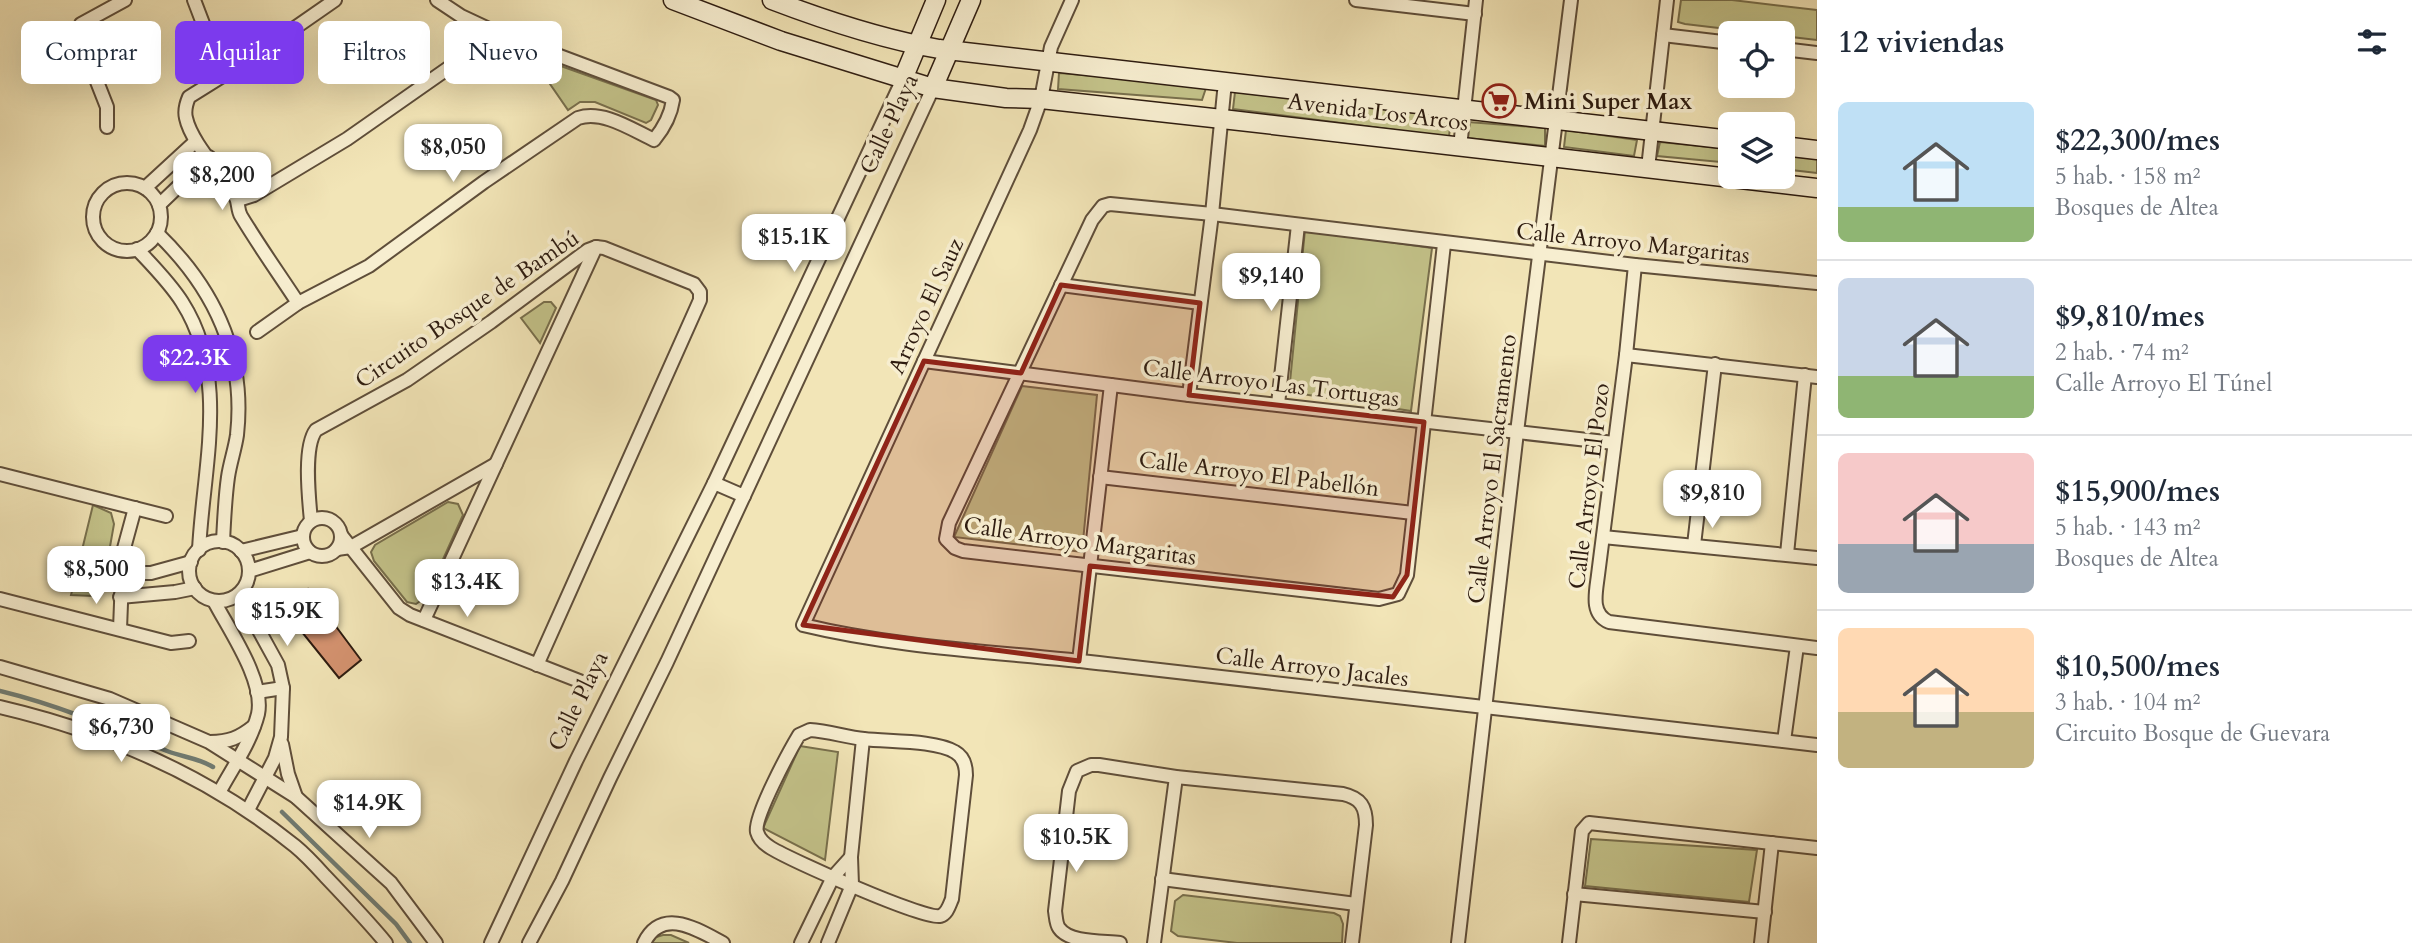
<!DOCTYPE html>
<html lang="es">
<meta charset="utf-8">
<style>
:root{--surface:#fff;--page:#f2f2f3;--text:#1f2937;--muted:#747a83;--line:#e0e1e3;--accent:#7c3aed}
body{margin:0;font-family:Cardo,serif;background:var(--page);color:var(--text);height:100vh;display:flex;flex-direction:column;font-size:26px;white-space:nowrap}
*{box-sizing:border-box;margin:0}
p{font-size:23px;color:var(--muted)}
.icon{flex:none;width:38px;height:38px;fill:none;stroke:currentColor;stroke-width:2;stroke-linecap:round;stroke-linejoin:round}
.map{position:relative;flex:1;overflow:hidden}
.sheet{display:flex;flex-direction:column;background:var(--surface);width:595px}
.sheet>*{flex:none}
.top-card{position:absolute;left:21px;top:21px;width:665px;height:63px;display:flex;gap:14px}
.tools{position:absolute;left:1718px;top:21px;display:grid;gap:14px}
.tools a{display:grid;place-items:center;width:77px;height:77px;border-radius:10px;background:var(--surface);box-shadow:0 7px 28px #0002;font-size:35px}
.price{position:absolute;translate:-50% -60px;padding:0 16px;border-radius:14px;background:#fff;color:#222;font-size:23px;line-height:46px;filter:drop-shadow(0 2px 4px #0008)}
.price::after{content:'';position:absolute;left:50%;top:42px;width:21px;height:16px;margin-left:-10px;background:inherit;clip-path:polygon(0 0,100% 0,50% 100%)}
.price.selected{background:var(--accent);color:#fff}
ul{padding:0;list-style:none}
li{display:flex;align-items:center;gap:21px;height:175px;padding:0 21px}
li+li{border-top:2px solid var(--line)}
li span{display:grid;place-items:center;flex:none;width:196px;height:140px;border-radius:10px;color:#555}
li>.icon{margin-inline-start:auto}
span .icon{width:84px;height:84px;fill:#fffc;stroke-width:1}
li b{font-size:30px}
h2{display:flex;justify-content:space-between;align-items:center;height:84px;padding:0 21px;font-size:30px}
.tag{padding:0 24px;border-radius:10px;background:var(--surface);box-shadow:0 7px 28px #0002;font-size:24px;line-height:63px}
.tag.selected{background:var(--accent);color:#fff}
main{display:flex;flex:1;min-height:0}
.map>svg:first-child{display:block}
</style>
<main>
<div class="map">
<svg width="1817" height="943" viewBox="0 0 1817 943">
<rect width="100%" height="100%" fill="#f2e5b7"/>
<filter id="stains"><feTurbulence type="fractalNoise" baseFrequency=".00286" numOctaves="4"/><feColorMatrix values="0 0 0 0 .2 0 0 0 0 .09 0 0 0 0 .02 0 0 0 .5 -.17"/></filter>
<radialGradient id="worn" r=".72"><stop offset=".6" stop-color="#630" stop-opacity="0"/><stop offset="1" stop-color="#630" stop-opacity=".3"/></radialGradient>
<g fill="#c3c289" stroke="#786f4c" stroke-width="2">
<polygon points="1681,0 1732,0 1817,10 1817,40 1783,36 1783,33 1761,33 1685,24 1678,22"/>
<polygon points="530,55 656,100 658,105 651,120 646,123 595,102 580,102 568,110"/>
<polygon points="1059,73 1207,85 1202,100 1058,89"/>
<polygon points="1235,92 1451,117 1449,137 1233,109"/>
<polygon points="1468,122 1545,128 1545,146 1467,138"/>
<polygon points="1566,130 1637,140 1634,156 1564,147"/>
<polygon points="1660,142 1731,149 1731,163 1657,156"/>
<polygon points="1783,153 1817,157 1817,173 1783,169"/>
<polygon points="1305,230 1432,248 1411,411 1289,392"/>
<polygon points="544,302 551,302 556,308 540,343 521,318"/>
<polygon points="1022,386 1097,395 1082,552 954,537"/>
<polygon points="448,502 458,504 463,515 426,597 416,604 407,602 374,561 371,552 375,545"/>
<polygon points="93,505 111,513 114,524 103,586 93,596 71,595"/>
<polygon points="800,746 838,752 825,860 763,828"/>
<polygon points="1591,839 1757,850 1749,902 1585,886"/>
<polygon points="1183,895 1334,913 1340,916 1343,924 1342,943 1237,943 1178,936 1171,931 1175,901"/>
<polygon points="663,935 671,935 689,943 651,943 653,938"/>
</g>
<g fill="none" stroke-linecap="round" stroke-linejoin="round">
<g stroke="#717d74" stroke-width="4.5">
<path d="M0,691C58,705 112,728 167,751C182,757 199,758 213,767"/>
<polyline points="282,812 396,924 410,943"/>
</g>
</g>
<polygon fill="#d4926f" stroke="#2e1c10" stroke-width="2" points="308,589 361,660 339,678 298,627 286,635 272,617"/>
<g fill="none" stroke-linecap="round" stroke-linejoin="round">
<defs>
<g id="street">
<polyline points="194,0 223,76"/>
<path d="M1072,0L1051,47L1041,99L1030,130L803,625C902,649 1006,652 1107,664C1343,693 1580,716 1817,745"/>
<polyline points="1356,0 1475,14"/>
<polyline points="1663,35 1731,43"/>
<polyline points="1783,49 1817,53"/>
<polyline points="107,127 107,107 79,36 81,24 125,0"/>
<polyline points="1460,147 1476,0"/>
<polyline points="1648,168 1667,0"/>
<circle cx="127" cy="217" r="34"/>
<polyline points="145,188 195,142"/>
<polyline points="238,200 254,195 347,139 477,48 493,31"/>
<polyline points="159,205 209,157"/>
<path d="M157,233C213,287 246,354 237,435C235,449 230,463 228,477C225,498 224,520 223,542"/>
<polyline points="1444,244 1407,575 1398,594 1379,599 963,551 955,548 946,539 949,523 1092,220 1103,206 1110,204 1212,214 1635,265 1817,283"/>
<path d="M137,249C153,266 170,283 182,302C230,377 203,467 199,550"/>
<path d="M1635,265L1626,355L1598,575C1596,592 1590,614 1609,622L1817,648"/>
<polyline points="1061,285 1200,303"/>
<path d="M298,303C279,274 259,246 241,216C237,209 239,202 235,196C221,173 191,142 186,118C184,110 186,104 189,97L253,57L335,0"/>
<path d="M257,332L298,303L369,266L484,182L578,118C603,110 631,129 654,140C663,129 671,114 673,100L669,97L493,31L461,16L437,0"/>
<polyline points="1626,355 1817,377"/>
<polyline points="924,361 1189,395 1614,443"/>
<polyline points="1189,395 1212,214 1224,92 1227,81"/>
<polyline points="1278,404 1298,225"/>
<polyline points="0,474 166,516"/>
<polyline points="1100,477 1413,513"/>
<polyline points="714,483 744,496"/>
<circle cx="322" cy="537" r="19"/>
<path d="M311,521C309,499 303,447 316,430L407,380L491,322L588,250L596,247L604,248L694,284L700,292V300L537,665"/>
<polyline points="341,535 399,608 410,615 587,684"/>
<polyline points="1603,537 1817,558"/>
<circle cx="219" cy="571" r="30"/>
<polyline points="1694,545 1715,364"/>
<polyline points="337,549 351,547 496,464"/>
<polyline points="241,551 303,536"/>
<polyline points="1787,554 1805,375"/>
<polyline points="249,571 310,552"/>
<polyline points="121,573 151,573 191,562"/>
<polyline points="239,594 278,665 283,688 281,737 275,758 248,810"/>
<polyline points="120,597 175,592 195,588"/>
<polyline points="0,599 171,643 189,641"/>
<path d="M214,601C229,630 265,681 258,714C251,742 233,767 220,791"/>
<polyline points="424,620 596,247"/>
<polyline points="120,629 123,552 135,508"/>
<polyline points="1079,661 1111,385"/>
<polyline points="0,667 110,699 209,742 296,797 391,883 436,943"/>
<polyline points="257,692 283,688"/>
<path d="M0,707C107,732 210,777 295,846C306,855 316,866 325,876C346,898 367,920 386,943"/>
<path d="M810,730C828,731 846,737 864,739C888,742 935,740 955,752C964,757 966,766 966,775L952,899C949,906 947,914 940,916C924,920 791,860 771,848C766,845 759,839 757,832C753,818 790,750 799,735Z"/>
<polyline points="1784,741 1797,646"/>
<path d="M210,742C229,742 239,738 254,726"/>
<polyline points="282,744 288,774 296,797"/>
<polyline points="1162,879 1356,904"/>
<polyline points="1574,894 1765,912"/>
<polyline points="491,943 576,761 714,483 903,79"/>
<polyline points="529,943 562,881 610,778 667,662 933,88"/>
<path d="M644,943C662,906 698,930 723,943"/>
<polyline points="801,943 833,877 851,857"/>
<polyline points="828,943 852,885 851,857 863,739"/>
<path d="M1120,943C1103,941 1069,943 1059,928C1056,924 1056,917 1055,911L1069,791L1077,771L1091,765H1099L1176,777L1343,794C1361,798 1366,807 1366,825L1352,943"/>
<polyline points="1154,943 1176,777"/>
<polyline points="1458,943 1517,432 1571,0"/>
<polyline points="1569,943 1582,831 1589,823 1817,848"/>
<polyline points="1761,943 1772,843"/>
</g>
<g id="secondary">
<polyline points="673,0 781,41 933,88 1006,98 1041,99 1222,119 1817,188"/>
<path d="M772,0C827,21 881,39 939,49L1731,140"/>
<polyline points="903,79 936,0"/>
<polyline points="933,88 971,0"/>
<polyline points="1783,146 1817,150"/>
</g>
</defs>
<use href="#street" stroke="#5f4e3a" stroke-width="16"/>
<use href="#secondary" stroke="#2e1c10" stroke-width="21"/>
<use href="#street" stroke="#f7eed0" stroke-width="12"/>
<use href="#secondary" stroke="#f7eed0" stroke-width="18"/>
</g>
<path fill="#8f2418" fill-opacity="0.2" stroke="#8f2418" stroke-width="5" stroke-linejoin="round" d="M1061,285L1200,303L1189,395L1424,422L1407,575L1393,597L1090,566L1079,661L803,625L924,361L1021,373Z"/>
<defs>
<symbol id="supermarket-ring" viewBox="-11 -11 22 22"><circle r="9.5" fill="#f7eed0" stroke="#8f2418" stroke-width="1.5"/><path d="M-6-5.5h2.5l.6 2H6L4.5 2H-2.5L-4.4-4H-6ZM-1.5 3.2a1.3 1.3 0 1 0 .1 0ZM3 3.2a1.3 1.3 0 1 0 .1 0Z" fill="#8f2418"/></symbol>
</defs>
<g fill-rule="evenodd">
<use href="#supermarket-ring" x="1480" y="82" width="38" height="38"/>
</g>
<g text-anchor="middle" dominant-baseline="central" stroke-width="7" stroke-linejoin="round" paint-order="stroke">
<g font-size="23" font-weight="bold" fill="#2e1c10" stroke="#f7eed0" text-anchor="start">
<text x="1524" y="101">Mini Super Max</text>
</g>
<g font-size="23" fill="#2e1c10" stroke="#f7eed0">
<text transform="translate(1378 112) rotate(7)">Avenida Los Arcos</text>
<text transform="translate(889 124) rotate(-65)">Calle Playa</text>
<text transform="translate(1633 243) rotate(6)">Calle Arroyo Margaritas</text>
<text transform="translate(926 306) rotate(-65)">Arroyo El Sauz</text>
<text transform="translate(467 309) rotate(-34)">Circuito Bosque de Bambú</text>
<text transform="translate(1271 383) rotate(7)">Calle Arroyo Las Tortugas</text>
<text transform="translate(1492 469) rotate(-83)">Calle Arroyo El Sacramento</text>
<text transform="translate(1259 474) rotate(7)">Calle Arroyo El Pabellón</text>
<text transform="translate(1589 486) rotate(-83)">Calle Arroyo El Pozo</text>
<text transform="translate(1080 541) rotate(8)">Calle Arroyo Margaritas</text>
<text transform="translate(1312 667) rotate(7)">Calle Arroyo Jacales</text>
<text transform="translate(578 701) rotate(-64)">Calle Playa</text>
</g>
</g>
<rect width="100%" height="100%" filter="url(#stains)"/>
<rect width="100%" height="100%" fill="url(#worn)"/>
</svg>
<div class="tools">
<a><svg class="icon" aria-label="locate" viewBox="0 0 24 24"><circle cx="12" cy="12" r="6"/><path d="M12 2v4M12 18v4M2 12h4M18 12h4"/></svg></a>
<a><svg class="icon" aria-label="layers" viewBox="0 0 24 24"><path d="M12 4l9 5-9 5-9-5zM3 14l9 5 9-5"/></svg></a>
</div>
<b class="price" style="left:453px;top:184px">$8,050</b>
<b class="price" style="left:222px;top:212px">$8,200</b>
<b class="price" style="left:794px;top:274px">$15.1K</b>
<b class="price" style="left:1271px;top:313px">$9,140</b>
<b class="price selected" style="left:195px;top:395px">$22.3K</b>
<b class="price" style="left:1712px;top:530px">$9,810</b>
<b class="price" style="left:96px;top:606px">$8,500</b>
<b class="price" style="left:467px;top:619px">$13.4K</b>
<b class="price" style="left:287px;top:648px">$15.9K</b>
<b class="price" style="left:121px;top:764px">$6,730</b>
<b class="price" style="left:369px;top:840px">$14.9K</b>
<b class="price" style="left:1076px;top:874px">$10.5K</b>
<div class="top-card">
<a class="tag">Comprar</a>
<a class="tag selected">Alquilar</a>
<a class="tag">Filtros</a>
<a class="tag">Nuevo</a>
</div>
</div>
<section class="sheet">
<h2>12 viviendas<svg class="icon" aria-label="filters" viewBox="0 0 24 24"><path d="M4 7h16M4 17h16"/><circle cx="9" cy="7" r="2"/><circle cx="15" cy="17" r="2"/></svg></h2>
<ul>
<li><span style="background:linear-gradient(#bfe0f5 75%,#8fb573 0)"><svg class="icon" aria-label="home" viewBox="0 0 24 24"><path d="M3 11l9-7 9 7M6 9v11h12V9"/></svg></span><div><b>$22,300/mes</b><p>5 hab. · 158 m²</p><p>Bosques de Altea</p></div></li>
<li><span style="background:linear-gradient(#c9d6e8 70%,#8fb573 0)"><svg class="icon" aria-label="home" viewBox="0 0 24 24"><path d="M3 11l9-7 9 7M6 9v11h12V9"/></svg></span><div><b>$9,810/mes</b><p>2 hab. · 74 m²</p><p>Calle Arroyo El Túnel</p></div></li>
<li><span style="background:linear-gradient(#f6c9c9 65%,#9aa5b1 0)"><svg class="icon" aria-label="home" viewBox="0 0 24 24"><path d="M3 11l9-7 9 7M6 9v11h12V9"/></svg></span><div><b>$15,900/mes</b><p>5 hab. · 143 m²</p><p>Bosques de Altea</p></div></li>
<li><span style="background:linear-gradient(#ffd9b3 60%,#c2b280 0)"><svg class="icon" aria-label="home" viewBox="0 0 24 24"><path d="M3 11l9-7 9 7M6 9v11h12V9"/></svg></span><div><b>$10,500/mes</b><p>3 hab. · 104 m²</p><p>Circuito Bosque de Guevara</p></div></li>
</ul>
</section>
</main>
